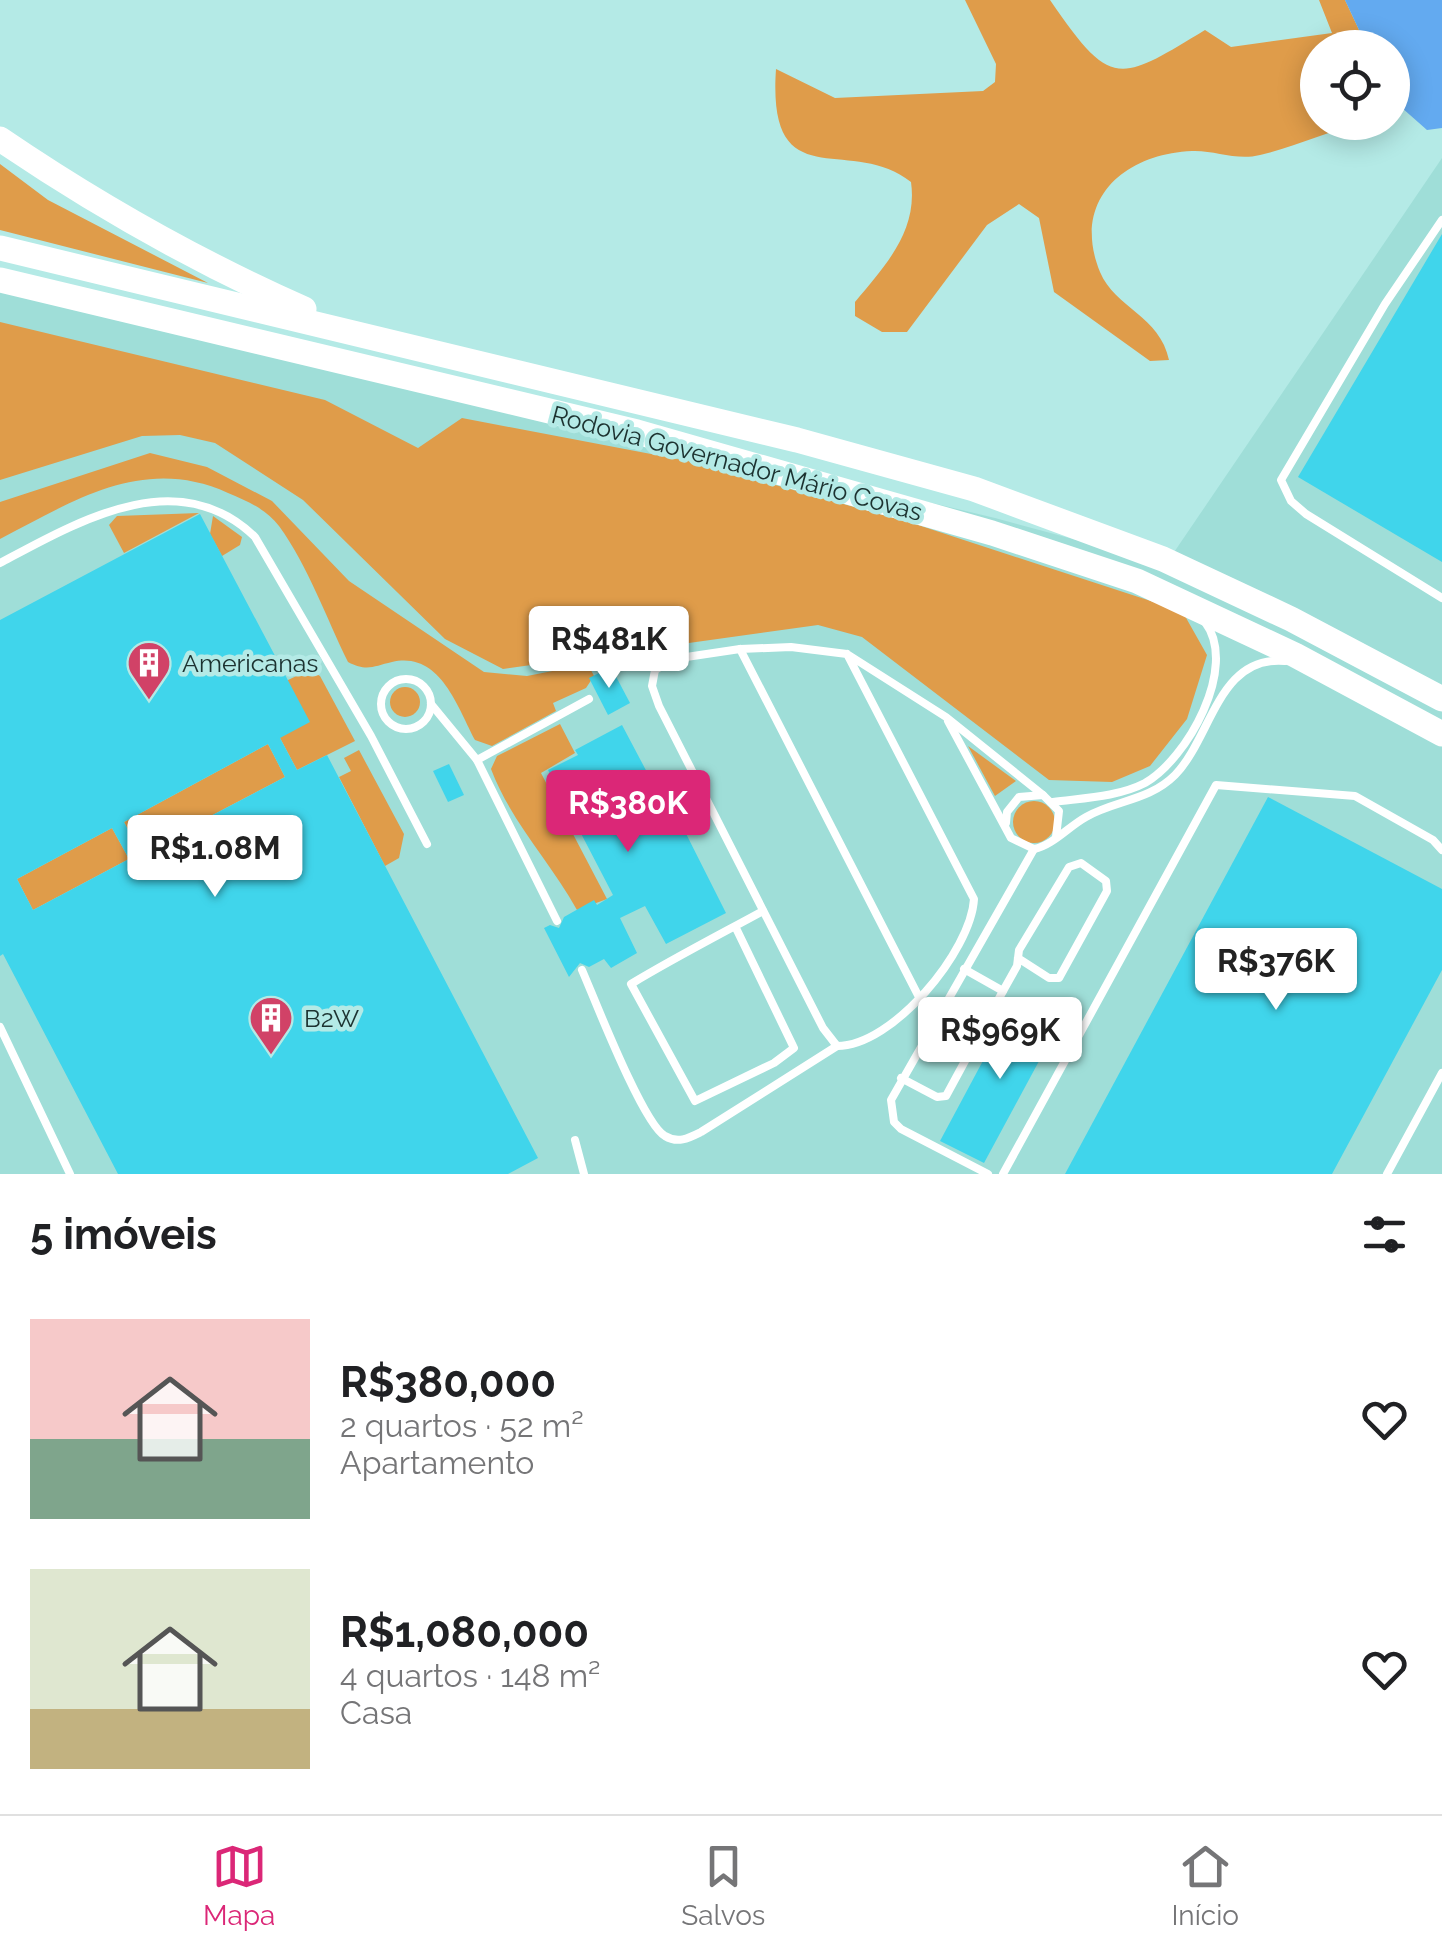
<!DOCTYPE html>
<html lang="pt">
<meta charset="utf-8">
<style>
:root{--surface:#fff;--page:#f2f2f2;--text:#202124;--muted:#757577;--line:#e0e0e0;--accent:#db2777}
body{margin:0;font-family:Raleway,sans-serif;background:var(--page);color:var(--text);height:100vh;display:flex;flex-direction:column;font-size:38px;white-space:nowrap}
*{box-sizing:border-box;margin:0}
p{font-size:32px;color:var(--muted)}
.icon{flex:none;width:55px;height:55px;fill:none;stroke:currentColor;stroke-width:2;stroke-linecap:round;stroke-linejoin:round}
.map{position:relative;height:1174px;overflow:hidden}
.drawer{display:flex;flex-direction:column;background:var(--surface);flex:1}
.drawer>*{flex:none}
.fabs{position:absolute;left:1300px;top:30px;display:grid;gap:20px}
.fabs a{display:grid;place-items:center;width:110px;height:110px;border-radius:50%;background:var(--surface);box-shadow:0 5px 25px #0003;font-size:50px}
.price{position:absolute;translate:-50% -85px;padding:0 22px;border-radius:10px;background:#fff;color:#222;font-size:32px;line-height:65px;filter:drop-shadow(0 2px 5px #0008)}
.price::after{content:'';position:absolute;left:50%;top:60px;width:30px;height:22px;margin-left:-15px;background:inherit;clip-path:polygon(0 0,100% 0,50% 100%)}
.price.current{background:var(--accent);color:#fff}
ul{padding:0;list-style:none}
li{display:flex;align-items:center;gap:30px;height:250px;padding:0 30px}
li span{display:grid;place-items:center;flex:none;width:280px;height:200px;border-radius:0px;color:#555}
li>.icon{margin-inline-start:auto}
span .icon{width:120px;height:120px;fill:#fffc;stroke-width:1}
li b{font-size:42px}
h2{display:flex;justify-content:space-between;align-items:center;height:120px;padding:0 30px;font-size:42px}
.dock{display:flex;justify-content:space-around;align-items:center;height:140px;border-top:2px solid var(--line);background:var(--surface);font-size:28px;color:var(--muted)}
.dock a{display:grid;justify-items:center;gap:5px}
.dock .current{color:var(--accent)}
.map>svg:first-child{display:block}
</style>
<div class="map">
<svg width="1442" height="1174" viewBox="0 0 1442 1174">
<rect width="100%" height="100%" fill="#b4eae6"/>
<polygon fill="#9fded8" points="1442,158 1442,1174 0,1174 0,280 995,518 1166,564"/>
<g fill="#df9c4a">
<path d="M965,0H1050C1111,89 1118,83 1205,30L1231,47L1332,33L1319,0H1345L1367,47L1318,48V122L1363,123C1328,131 1295,147 1260,155C1236,161 1215,150 1192,151C1123,154 1071,201 1100,272C1115,308 1160,316 1169,360L1150,361L1054,292L1039,218L1019,204L987,225L907,332H882L855,316V302C885,266 918,231 911,182C850,133 767,201 776,69L835,98L983,91L995,82L996,64Z"/>
<polygon points="0,164 48,200 208,283 0,230"/>
<polygon points="0,322 325,400 418,448 462,418 693,462 915,524 1163,605 1185,616 1207,655 1187,719 1150,766 1112,782 1049,780 862,637 818,625 503,669 445,639 303,500 215,443 180,435 142,436 0,480"/>
<path d="M150,453L207,467L272,501L349,581L484,672L527,676L588,664L594,676L586,688L553,703L556,711L492,746L475,740C457,706 440,651 392,662C374,666 367,672 348,662C326,617 308,566 279,526C266,509 247,501 228,493C144,455 75,500 0,539V502Z"/>
<polygon points="199,513 124,553 109,525 117,516"/>
<polygon points="213,516 242,537 240,545 222,556 210,534"/>
<polygon points="309,670 320,676 355,741 297,770 280,738 288,680"/>
<circle cx="405" cy="702" r="15"/>
<path d="M560,724L575,753L541,773L607,899L577,910C550,861 511,822 491,769L497,756Z"/>
<polygon points="268,744 285,777 140,853 124,822"/>
<polygon points="968,746 1016,781 995,796"/>
<polygon points="359,750 404,834 399,858 385,866 339,777 351,771 344,758"/>
<circle cx="1034" cy="822" r="21"/>
<polygon points="112,828 129,859 33,910 17,879"/>
</g>
<polygon fill="#63aaf0" points="1345,0 1442,0 1442,128 1427,130 1393,100 1392,48 1367,47"/>
<g fill="#40d5eb" fill-rule="evenodd">
<polygon points="1442,234 1442,562 1298,477"/>
<path d="M200,514L310,722L280,738L297,770L327,755L538,1158L508,1174H118L3,954L0,956V620ZM268,744L285,777L140,853L124,822ZM112,828L129,859L33,910L17,879Z"/>
<polygon points="611,667 630,703 608,715 589,678"/>
<polygon points="622,725 658,793 664,790 726,913 666,944 645,906 620,918 637,953 611,968 604,959 589,967 580,963 569,977 544,928 550,925 559,928 564,917 594,900 597,905 613,895 548,770 578,755 575,750"/>
<polygon points="449,764 464,795 448,802 433,771"/>
<polygon points="1268,797 1442,889 1442,970 1332,1174 1065,1174"/>
<polygon points="1015,1001 1059,1024 984,1163 940,1141"/>
</g>
<g fill="none" stroke-linecap="round" stroke-linejoin="round">
<g stroke="#fff" stroke-width="8">
<polyline points="1442,220 1385,304 1281,480 1291,501 1306,514 1442,598"/>
<path d="M0,563C77,522 178,462 255,537L371,736L427,844"/>
<polyline points="740,649 921,1001"/>
<path d="M847,654L974,899C971,951 893,1046 837,1046L823,1028L659,706L652,686L655,670L673,659L740,649L791,647L847,654L946,717L1043,795"/>
<circle cx="406" cy="704" r="25"/>
<polyline points="431,704 477,760 557,921"/>
<path d="M948,721L1011,838L1034,849C1053,845 1068,827 1086,817C1116,800 1149,801 1175,775C1212,737 1218,655 1285,661"/>
<polyline points="477,760 589,699"/>
<path d="M1053,802C1082,798 1118,797 1145,783C1187,759 1239,667 1205,622"/>
<polyline points="1006,823 1007,812 1019,797 1043,795 1059,811 1056,837"/>
<path d="M735,926L794,1048L774,1063L695,1101L631,984C674,958 719,935 763,911"/>
<polyline points="964,969 1003,991 1017,966 1019,950 1069,867 1081,863 1106,881 1107,891 1059,978 1049,978 1018,958"/>
<path d="M582,970C595,1000 643,1124 665,1136C678,1144 689,1138 701,1132L837,1046"/>
<polyline points="0,1027 70,1174"/>
<polyline points="901,1078 937,1097 946,1096 1003,991"/>
<polyline points="575,1140 584,1174"/>
<polyline points="988,1174 901,1129 894,1122 891,1100 1034,849"/>
<polyline points="1003,1174 1216,785 1355,796 1433,840 1442,850"/>
<polyline points="1387,1174 1442,1073"/>
</g>
<g stroke="#fff" stroke-width="25">
<path d="M0,139C97,205 196,261 304,309"/>
<polyline points="0,248 797,440 974,489 1163,559 1291,619 1442,699"/>
<polyline points="0,280 637,432 992,533 1137,581 1295,655 1442,734"/>
</g>
</g>
<defs>
<symbol id="building-pin" viewBox="-11 -11 22 30"><path d="M0 17L-7.5 6A9.5 9.5 0 1 1 7.5 6Z" fill="#d14267" stroke="#b4eae6"/><path d="M-4-6H4V6H1V3H-1V6H-4ZM-2.5-4.3h1.7v1.8h-1.7ZM.8-4.3h1.7v1.8H.8ZM-2.5-1h1.7V.8h-1.7ZM.8-1h1.7V.8H.8Z" fill="#fff"/></symbol>
</defs>
<g fill-rule="evenodd">
<use href="#building-pin" x="124" y="638" width="50" height="68"/>
<use href="#building-pin" x="246" y="993" width="50" height="68"/>
</g>
<g text-anchor="middle" dominant-baseline="central" stroke-width="9" stroke-linejoin="round" paint-order="stroke">
<g font-size="25" fill="#1c3230" stroke="#b4eae6">
<text transform="translate(737 463) rotate(15)">Rodovia Governador Mário Covas</text>
</g>
<g font-size="25" fill="#1c3230" stroke="#b4eae6" text-anchor="start">
<text x="182" y="663">Americanas</text>
<text x="304" y="1018">B2W</text>
</g>
</g>
</svg>
<div class="fabs">
<a><svg class="icon" aria-label="locate" viewBox="0 0 24 24"><circle cx="12" cy="12" r="6"/><path d="M12 2v4M12 18v4M2 12h4M18 12h4"/></svg></a>
</div>
<b class="price" style="left:609px;top:691px">R$481K</b>
<b class="price current" style="left:628px;top:855px">R$380K</b>
<b class="price" style="left:215px;top:900px">R$1.08M</b>
<b class="price" style="left:1276px;top:1013px">R$376K</b>
<b class="price" style="left:1000px;top:1082px">R$969K</b>
</div>
<section class="drawer">
<h2>5 imóveis<svg class="icon" aria-label="filters" viewBox="0 0 24 24"><path d="M4 7h16M4 17h16"/><circle cx="9" cy="7" r="2"/><circle cx="15" cy="17" r="2"/></svg></h2>
<ul>
<li><span style="background:linear-gradient(#f6c9c9 60%,#7fa58c 0)"><svg class="icon" aria-label="home" viewBox="0 0 24 24"><path d="M3 11l9-7 9 7M6 9v11h12V9"/></svg></span><div><b>R$380,000</b><p>2 quartos · 52 m²</p><p>Apartamento</p></div><svg class="icon" aria-label="heart" viewBox="0 0 24 24"><path d="M12 20l-8-8c-3-5 5-10 8-4 3-6 11-1 8 4z"/></svg></li>
<li><span style="background:linear-gradient(#dfe7d0 70%,#c2b280 0)"><svg class="icon" aria-label="home" viewBox="0 0 24 24"><path d="M3 11l9-7 9 7M6 9v11h12V9"/></svg></span><div><b>R$1,080,000</b><p>4 quartos · 148 m²</p><p>Casa</p></div><svg class="icon" aria-label="heart" viewBox="0 0 24 24"><path d="M12 20l-8-8c-3-5 5-10 8-4 3-6 11-1 8 4z"/></svg></li>
</ul>
</section>
<nav class="dock">
<a class="current"><svg class="icon" aria-label="map" viewBox="0 0 24 24"><path d="M3 6l6-2 6 2 6-2v14l-6 2-6-2-6 2zM9 4v14M15 6v14"/></svg>Mapa</a>
<a><svg class="icon" aria-label="saved" viewBox="0 0 24 24"><path d="M7 4h10v16l-5-4-5 4z"/></svg>Salvos</a>
<a><svg class="icon" aria-label="home" viewBox="0 0 24 24"><path d="M3 11l9-7 9 7M6 9v11h12V9"/></svg>Início</a>
</nav>
